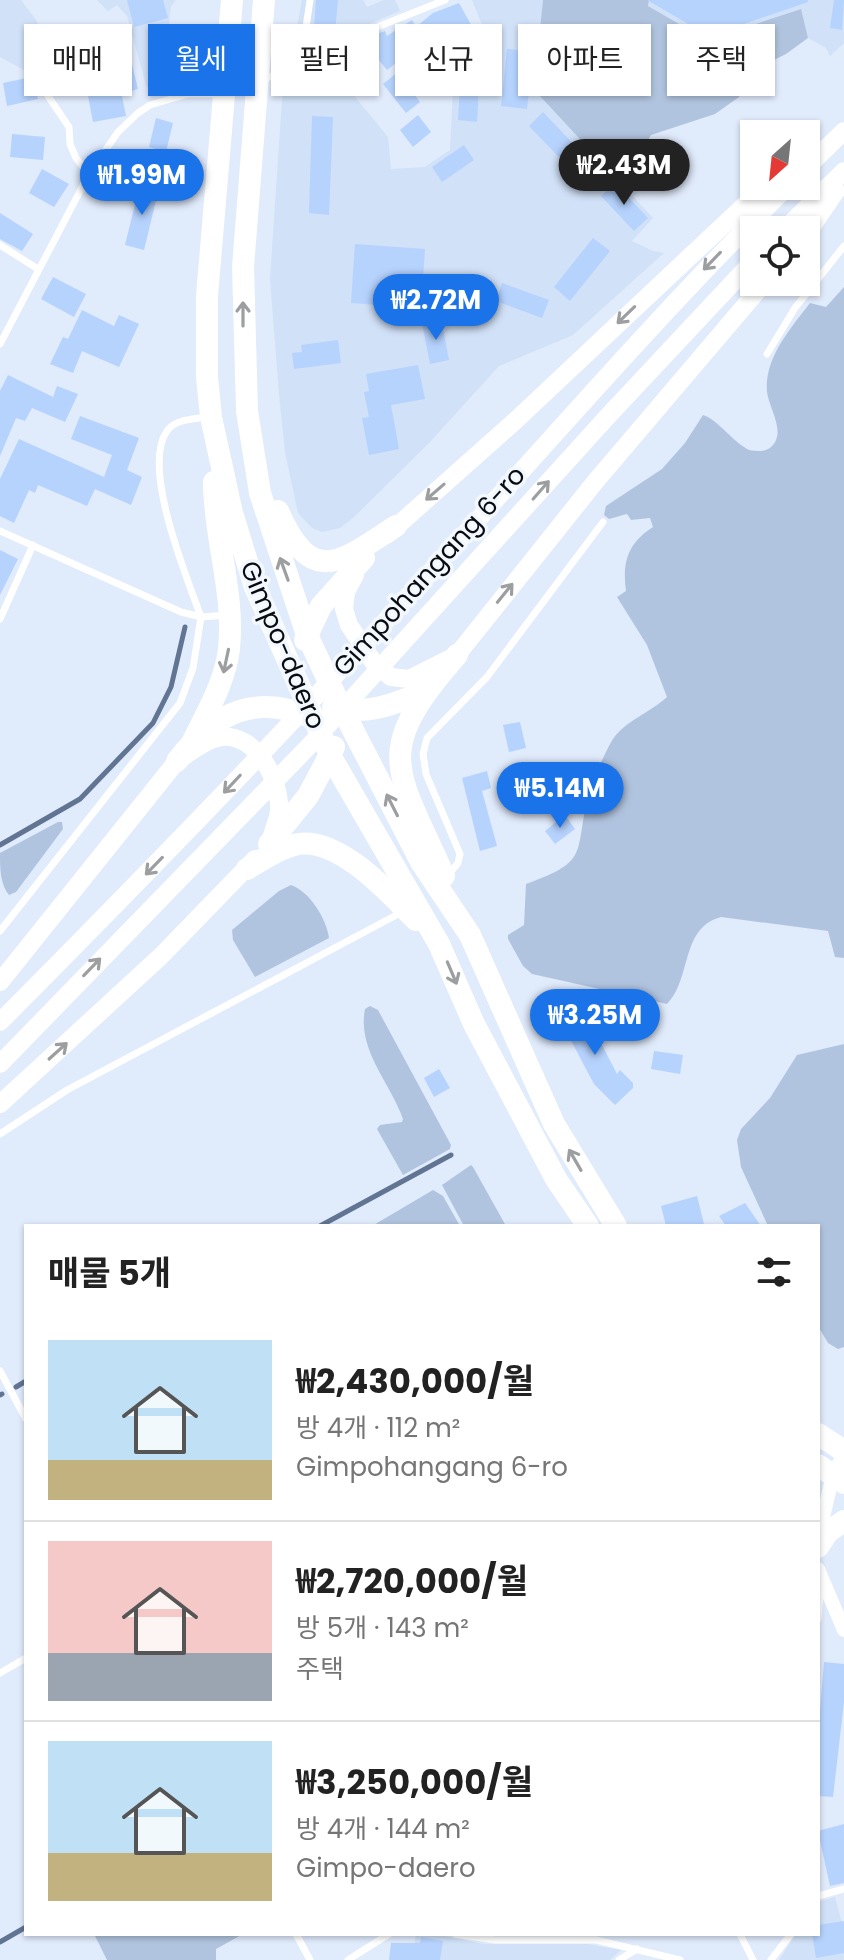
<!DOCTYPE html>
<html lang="ko">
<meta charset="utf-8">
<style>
:root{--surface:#fff;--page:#f2f2f2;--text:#222;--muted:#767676;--line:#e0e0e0;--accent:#1a73e8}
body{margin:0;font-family:Poppins,"Noto Sans KR",sans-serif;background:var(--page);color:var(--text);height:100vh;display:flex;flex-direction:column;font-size:30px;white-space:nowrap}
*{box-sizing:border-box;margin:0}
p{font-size:26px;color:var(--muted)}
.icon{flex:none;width:44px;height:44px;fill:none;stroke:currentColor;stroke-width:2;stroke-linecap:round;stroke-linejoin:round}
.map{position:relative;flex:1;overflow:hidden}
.drawer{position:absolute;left:24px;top:1224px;width:796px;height:712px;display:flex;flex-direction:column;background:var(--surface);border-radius:0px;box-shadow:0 2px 6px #0004}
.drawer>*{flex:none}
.banner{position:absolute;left:24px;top:24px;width:796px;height:72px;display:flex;gap:16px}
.needle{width:52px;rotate:207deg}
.tools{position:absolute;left:740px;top:120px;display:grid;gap:16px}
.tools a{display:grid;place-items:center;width:80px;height:80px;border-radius:0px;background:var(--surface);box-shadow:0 2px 6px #0004;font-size:40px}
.price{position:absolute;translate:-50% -68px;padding:0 18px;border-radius:28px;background:var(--accent);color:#fff;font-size:26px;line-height:52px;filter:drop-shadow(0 2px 4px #0008)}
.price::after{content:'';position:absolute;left:50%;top:48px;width:24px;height:18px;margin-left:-12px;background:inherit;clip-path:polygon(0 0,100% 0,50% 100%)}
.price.selected{background:#222;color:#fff}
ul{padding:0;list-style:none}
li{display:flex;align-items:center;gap:24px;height:200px;padding:0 24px}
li+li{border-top:2px solid var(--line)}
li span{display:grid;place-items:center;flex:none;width:224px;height:160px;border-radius:0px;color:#555}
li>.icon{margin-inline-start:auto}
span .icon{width:96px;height:96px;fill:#fffc;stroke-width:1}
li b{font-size:34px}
h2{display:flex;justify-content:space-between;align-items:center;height:96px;padding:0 24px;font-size:34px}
.tag{padding:0 28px;border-radius:0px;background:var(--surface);box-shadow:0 2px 6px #0004;font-size:28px;line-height:72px}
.tag.selected{background:var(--accent);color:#fff}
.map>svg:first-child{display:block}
</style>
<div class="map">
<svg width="844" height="1960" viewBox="0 0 844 1960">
<rect width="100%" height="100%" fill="#e0ebfc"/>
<g fill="#d1e1f8">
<polygon points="0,0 21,0 36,20 55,55 55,65 51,71 26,71 0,57"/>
<polygon points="97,0 176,0 171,6 169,24 170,90 153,94 146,85 127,16 117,5 108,11"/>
<polygon points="302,0 363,0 367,7 384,0 395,0 400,11 326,42 291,60"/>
<polygon points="472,0 543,0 535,76 537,93 653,218 632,241 653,251 664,253 573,335 499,366 430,442 353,518 340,528 322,532 312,528 298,513 285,452 279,394 270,279 283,85 293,76 351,92 388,137 391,169 425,167 450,150 454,69 473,51 483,36 483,27"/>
<polygon points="649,0 844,0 844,43 830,56 826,48 808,38 800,9 707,40 648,6"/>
<polygon points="835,1897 844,1932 844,1960 779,1960 796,1934 818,1934 818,1902"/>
<polygon points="416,1934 434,1934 484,1944 587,1944 621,1950 610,1960 412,1960"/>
</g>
<g fill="#b1c4df">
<polygon points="543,0 649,0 648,6 707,40 801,9 808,38 786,54 760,67 739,97 715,114 651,135 634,163 618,180 537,93 535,76"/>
<path d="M844,287V958L835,957L828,931L721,917C680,928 692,979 667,1004L532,974L523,966L508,939V935L524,925L526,884C591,861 574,853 588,797C591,784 606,750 613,739C625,721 651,712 667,697L647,645L617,597L626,591C622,562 628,543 653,527L650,518L631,520L627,514L609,519L604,515L606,506L662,469L685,443L703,415C717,419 733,442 749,450C760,452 771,452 776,440C782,426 769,407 767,392C764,358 791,328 810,303L826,307Z"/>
<path d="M58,822H62L63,829L16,892L9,895C0,884 0,868 0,853Z"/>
<path d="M291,885C310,892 326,918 329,938L255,977L233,940L232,930L279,891Z"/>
<path d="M370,1006L378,1010L451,1145L450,1149L403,1175L377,1129L380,1125L402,1122L403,1119C390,1082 357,1050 365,1009Z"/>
<polygon points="844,1044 844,1347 838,1349 828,1343 818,1326 818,1226 768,1226 741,1167 737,1140 741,1129 770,1098 797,1055"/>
<polygon points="471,1165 473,1167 506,1226 464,1226 442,1185"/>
<polygon points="433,1190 443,1196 460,1226 372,1226"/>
<polygon points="94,1934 243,1934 216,1949 216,1960 107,1960"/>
</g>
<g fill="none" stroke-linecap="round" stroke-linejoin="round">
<g stroke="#617593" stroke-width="5">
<polyline points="0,845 80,799 153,723 171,687 185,627"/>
<polyline points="320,1226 451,1155"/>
<polyline points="16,1387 26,1381"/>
<polyline points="0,1395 2,1394"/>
<polyline points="0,1942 26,1927"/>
</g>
</g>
<g fill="#b6d3fe">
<polygon points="127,0 163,0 168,18 134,27"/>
<polygon points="316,0 338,0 335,32 314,30"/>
<polygon points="647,0 808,0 808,2 709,36"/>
<polygon points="834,0 844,0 842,30 830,28"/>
<polygon points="459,3 475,32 451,44 453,50 425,62 418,46 387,70 374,54 369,37 385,31 387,36 412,20 416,27 433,13"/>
<polygon points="87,42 93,83 69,85 62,45"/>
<polygon points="507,49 533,52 527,109 501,106"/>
<polygon points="131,60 138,89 125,93 117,64"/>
<polygon points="461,69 480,70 477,122 458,120"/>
<polygon points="398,72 420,102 406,113 383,84"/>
<polygon points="32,77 38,99 7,106 3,83"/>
<polygon points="121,91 126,116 93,122 88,96"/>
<polygon points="543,112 596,168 582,181 529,126"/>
<polygon points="418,115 431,132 413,147 400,130"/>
<polygon points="312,116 333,117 329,215 309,213"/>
<polygon points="156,118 173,123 166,152 149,147"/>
<polygon points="12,134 45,137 43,160 10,157"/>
<polygon points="464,145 474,160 442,182 432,167"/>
<polygon points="138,152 149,170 147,176 123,190 110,168"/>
<polygon points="42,169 69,184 54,207 29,193"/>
<polygon points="615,183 648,218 634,231 601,196"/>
<polygon points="140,184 159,188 144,250 125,245"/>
<polygon points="0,213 33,234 22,251 0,239"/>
<polygon points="593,238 610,251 570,301 554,287"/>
<polygon points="355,244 425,249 421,308 351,303"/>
<polygon points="53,277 86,294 74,317 41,299"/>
<polygon points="502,283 549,300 542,318 496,301"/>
<polygon points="82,310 114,326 119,315 139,324 119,367 82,351 73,373 50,364 63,337 68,339"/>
<polygon points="441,319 449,360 430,364 422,323"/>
<polygon points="338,340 341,363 294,369 292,353 302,352 301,345"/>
<polygon points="418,365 425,399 391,405 399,449 369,455 362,418 369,417 364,392 369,391 366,374"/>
<polygon points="8,375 53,397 57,386 78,394 65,422 32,408 25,421 16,418 0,456 0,391"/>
<polygon points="80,416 139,438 127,470 142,477 131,505 95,489 87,506 38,485 35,493 29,490 14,523 0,516 0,479 19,439 104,477 112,455 71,439"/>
<polygon points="0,550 18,559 0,595"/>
<polygon points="520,722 526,748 509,752 503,725"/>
<polygon points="487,771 491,788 482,791 497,846 480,851 462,778"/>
<polygon points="565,815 575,829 555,844 545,831"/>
<polygon points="572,1009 587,1016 617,1074 620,1070 633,1083 633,1088 615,1105 594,1084 558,1016"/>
<polygon points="654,1051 683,1055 680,1074 651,1069"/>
<polygon points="439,1069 450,1088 434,1097 424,1078"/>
<polygon points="697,1196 704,1224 666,1226 661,1206"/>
<polygon points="745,1203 761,1226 726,1226 719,1216"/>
<polygon points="824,1662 844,1664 844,1702 833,1797 818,1796 818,1736"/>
<polygon points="844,1824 844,1883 830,1886 818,1831"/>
<polygon points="844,1921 844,1953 816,1958 812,1934 818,1934 818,1925"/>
<polygon points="421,1937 443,1941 440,1960 389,1960 391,1943 420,1943"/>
</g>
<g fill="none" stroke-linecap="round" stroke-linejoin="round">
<g stroke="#fff" stroke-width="7">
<polyline points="301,62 310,0"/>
<polyline points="37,72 48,96 69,127 70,144 76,158 89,174"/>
<polyline points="0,245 38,269"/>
<polyline points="0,344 89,174 118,132 138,113 150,105 188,94 224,94 285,71 355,36 445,0"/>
<polyline points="767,354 795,308 844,246"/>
<polyline points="0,531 181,612 201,617 228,615"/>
<path d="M201,617C187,578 141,467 167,431C175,419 194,419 207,417"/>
<polyline points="0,619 33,545"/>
<polyline points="449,874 458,863 460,854 426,774 423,754 427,738 487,677 603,522"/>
<polyline points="0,931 180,703 193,668 201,617"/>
<polyline points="0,1134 67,1090 404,911"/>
<polyline points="0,1371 26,1419"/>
<polyline points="818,1619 821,1584"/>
<polyline points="0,1673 26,1658"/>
<polyline points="818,1896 844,1889"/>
<polyline points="296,1934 310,1960"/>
<polyline points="455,1934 495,1940 596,1940 680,1960"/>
<polyline points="740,1934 753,1960"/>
<polyline points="348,1960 389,1934"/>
<polyline points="619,1960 637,1949"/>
<polyline points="771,1960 791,1934"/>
</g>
<g stroke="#fff" stroke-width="14">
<polyline points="818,1538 833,1475 844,1454"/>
<polyline points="818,1569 844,1630"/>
</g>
<g stroke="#fff" stroke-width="18">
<polyline points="806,168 844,131"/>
<polyline points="784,230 844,171"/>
<polyline points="806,235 836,191"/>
<polyline points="388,534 515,421 765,186"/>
<polyline points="355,575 346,592 344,609 349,625 374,663 391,677 409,679 457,655 595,482 765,282"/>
<path d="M0,982L177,761C191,752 211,735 229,737C260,740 281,784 279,811C278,819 274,828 272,836"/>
<path d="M0,1022C136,885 272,746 402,603C530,464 653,319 788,186"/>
<polyline points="0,1064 310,745 608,416 754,260"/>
<polyline points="0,1104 161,956 255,859"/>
</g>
<g stroke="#fff" stroke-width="22">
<polyline points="232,0 207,296 207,377 211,417 232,513 255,587 331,757 439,944 474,1024 556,1179 588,1226"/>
<polyline points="264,0 243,267 247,411 260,493 307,635 336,697 421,862 470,935 554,1124 616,1226"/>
<path d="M278,511C312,589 340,562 396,526"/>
<polyline points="305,640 321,606 364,558"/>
<path d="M333,707C366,716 394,704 424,692"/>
<path d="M193,741C207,712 225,682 229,649C235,593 214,538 214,482"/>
<path d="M177,761C216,711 257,692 317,720"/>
<polyline points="269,844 308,796 334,747"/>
<path d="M247,869C262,860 280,848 298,844C339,837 389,893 416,920"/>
<path d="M444,876C396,767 371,753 457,655"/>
<polyline points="818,1434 844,1451"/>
<polyline points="818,1465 844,1483"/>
<polyline points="818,1547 828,1532 844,1521"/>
</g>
</g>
<defs><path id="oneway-shaft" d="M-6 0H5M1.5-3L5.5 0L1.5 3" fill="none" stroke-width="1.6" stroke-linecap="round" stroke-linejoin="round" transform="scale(2)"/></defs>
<g stroke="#9c9ea0">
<use href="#oneway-shaft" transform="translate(712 261) rotate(134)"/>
<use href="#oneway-shaft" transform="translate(243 314) rotate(-90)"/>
<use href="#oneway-shaft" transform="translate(626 315) rotate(136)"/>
<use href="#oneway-shaft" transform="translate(541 490) rotate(-49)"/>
<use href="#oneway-shaft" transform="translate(435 492) rotate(139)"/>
<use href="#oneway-shaft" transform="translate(284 569) rotate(-110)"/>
<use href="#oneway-shaft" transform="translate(505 593) rotate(-51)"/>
<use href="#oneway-shaft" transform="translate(226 661) rotate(102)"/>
<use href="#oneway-shaft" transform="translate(232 784) rotate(133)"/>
<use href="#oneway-shaft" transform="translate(392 805) rotate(-117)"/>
<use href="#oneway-shaft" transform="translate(154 866) rotate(134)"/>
<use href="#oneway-shaft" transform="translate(92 967) rotate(-46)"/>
<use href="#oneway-shaft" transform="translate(452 973) rotate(67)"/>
<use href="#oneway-shaft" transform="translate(58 1051) rotate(-42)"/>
<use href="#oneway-shaft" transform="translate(575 1160) rotate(-120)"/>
</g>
<g text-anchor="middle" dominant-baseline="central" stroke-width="7" stroke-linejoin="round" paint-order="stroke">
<g font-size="26" fill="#080c11" stroke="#f3f8ff">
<text transform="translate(429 571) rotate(-48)">Gimpohangang 6-ro</text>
<text transform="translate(283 645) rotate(67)">Gimpo-daero</text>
</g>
</g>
</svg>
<div class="tools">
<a><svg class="needle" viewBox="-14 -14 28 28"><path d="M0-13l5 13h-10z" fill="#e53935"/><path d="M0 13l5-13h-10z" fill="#767676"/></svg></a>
<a><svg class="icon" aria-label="locate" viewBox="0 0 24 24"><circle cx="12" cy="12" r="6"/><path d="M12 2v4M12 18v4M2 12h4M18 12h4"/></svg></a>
</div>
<b class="price selected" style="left:624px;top:207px">₩2.43M</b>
<b class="price" style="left:142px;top:217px">₩1.99M</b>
<b class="price" style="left:436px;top:342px">₩2.72M</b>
<b class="price" style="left:560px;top:830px">₩5.14M</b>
<b class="price" style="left:595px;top:1057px">₩3.25M</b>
<div class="banner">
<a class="tag">매매</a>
<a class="tag selected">월세</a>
<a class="tag">필터</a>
<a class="tag">신규</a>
<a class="tag">아파트</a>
<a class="tag">주택</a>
</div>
<section class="drawer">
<h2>매물 5개<svg class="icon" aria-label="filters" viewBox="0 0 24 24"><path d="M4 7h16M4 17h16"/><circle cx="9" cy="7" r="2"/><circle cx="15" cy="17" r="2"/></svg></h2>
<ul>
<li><span style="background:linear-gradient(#bfe0f5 75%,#c2b280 0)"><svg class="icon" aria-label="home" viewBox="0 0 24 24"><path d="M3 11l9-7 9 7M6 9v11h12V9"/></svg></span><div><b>₩2,430,000/월</b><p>방 4개 · 112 m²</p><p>Gimpohangang 6-ro</p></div></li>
<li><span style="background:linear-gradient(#f6c9c9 70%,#9aa5b1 0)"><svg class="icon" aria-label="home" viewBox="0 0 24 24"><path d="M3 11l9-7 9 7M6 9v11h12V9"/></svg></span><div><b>₩2,720,000/월</b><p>방 5개 · 143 m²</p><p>주택</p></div></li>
<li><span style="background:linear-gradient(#bfe0f5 70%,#c2b280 0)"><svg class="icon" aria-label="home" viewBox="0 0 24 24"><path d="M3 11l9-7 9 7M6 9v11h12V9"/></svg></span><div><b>₩3,250,000/월</b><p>방 4개 · 144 m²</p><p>Gimpo-daero</p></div></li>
</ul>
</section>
</div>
